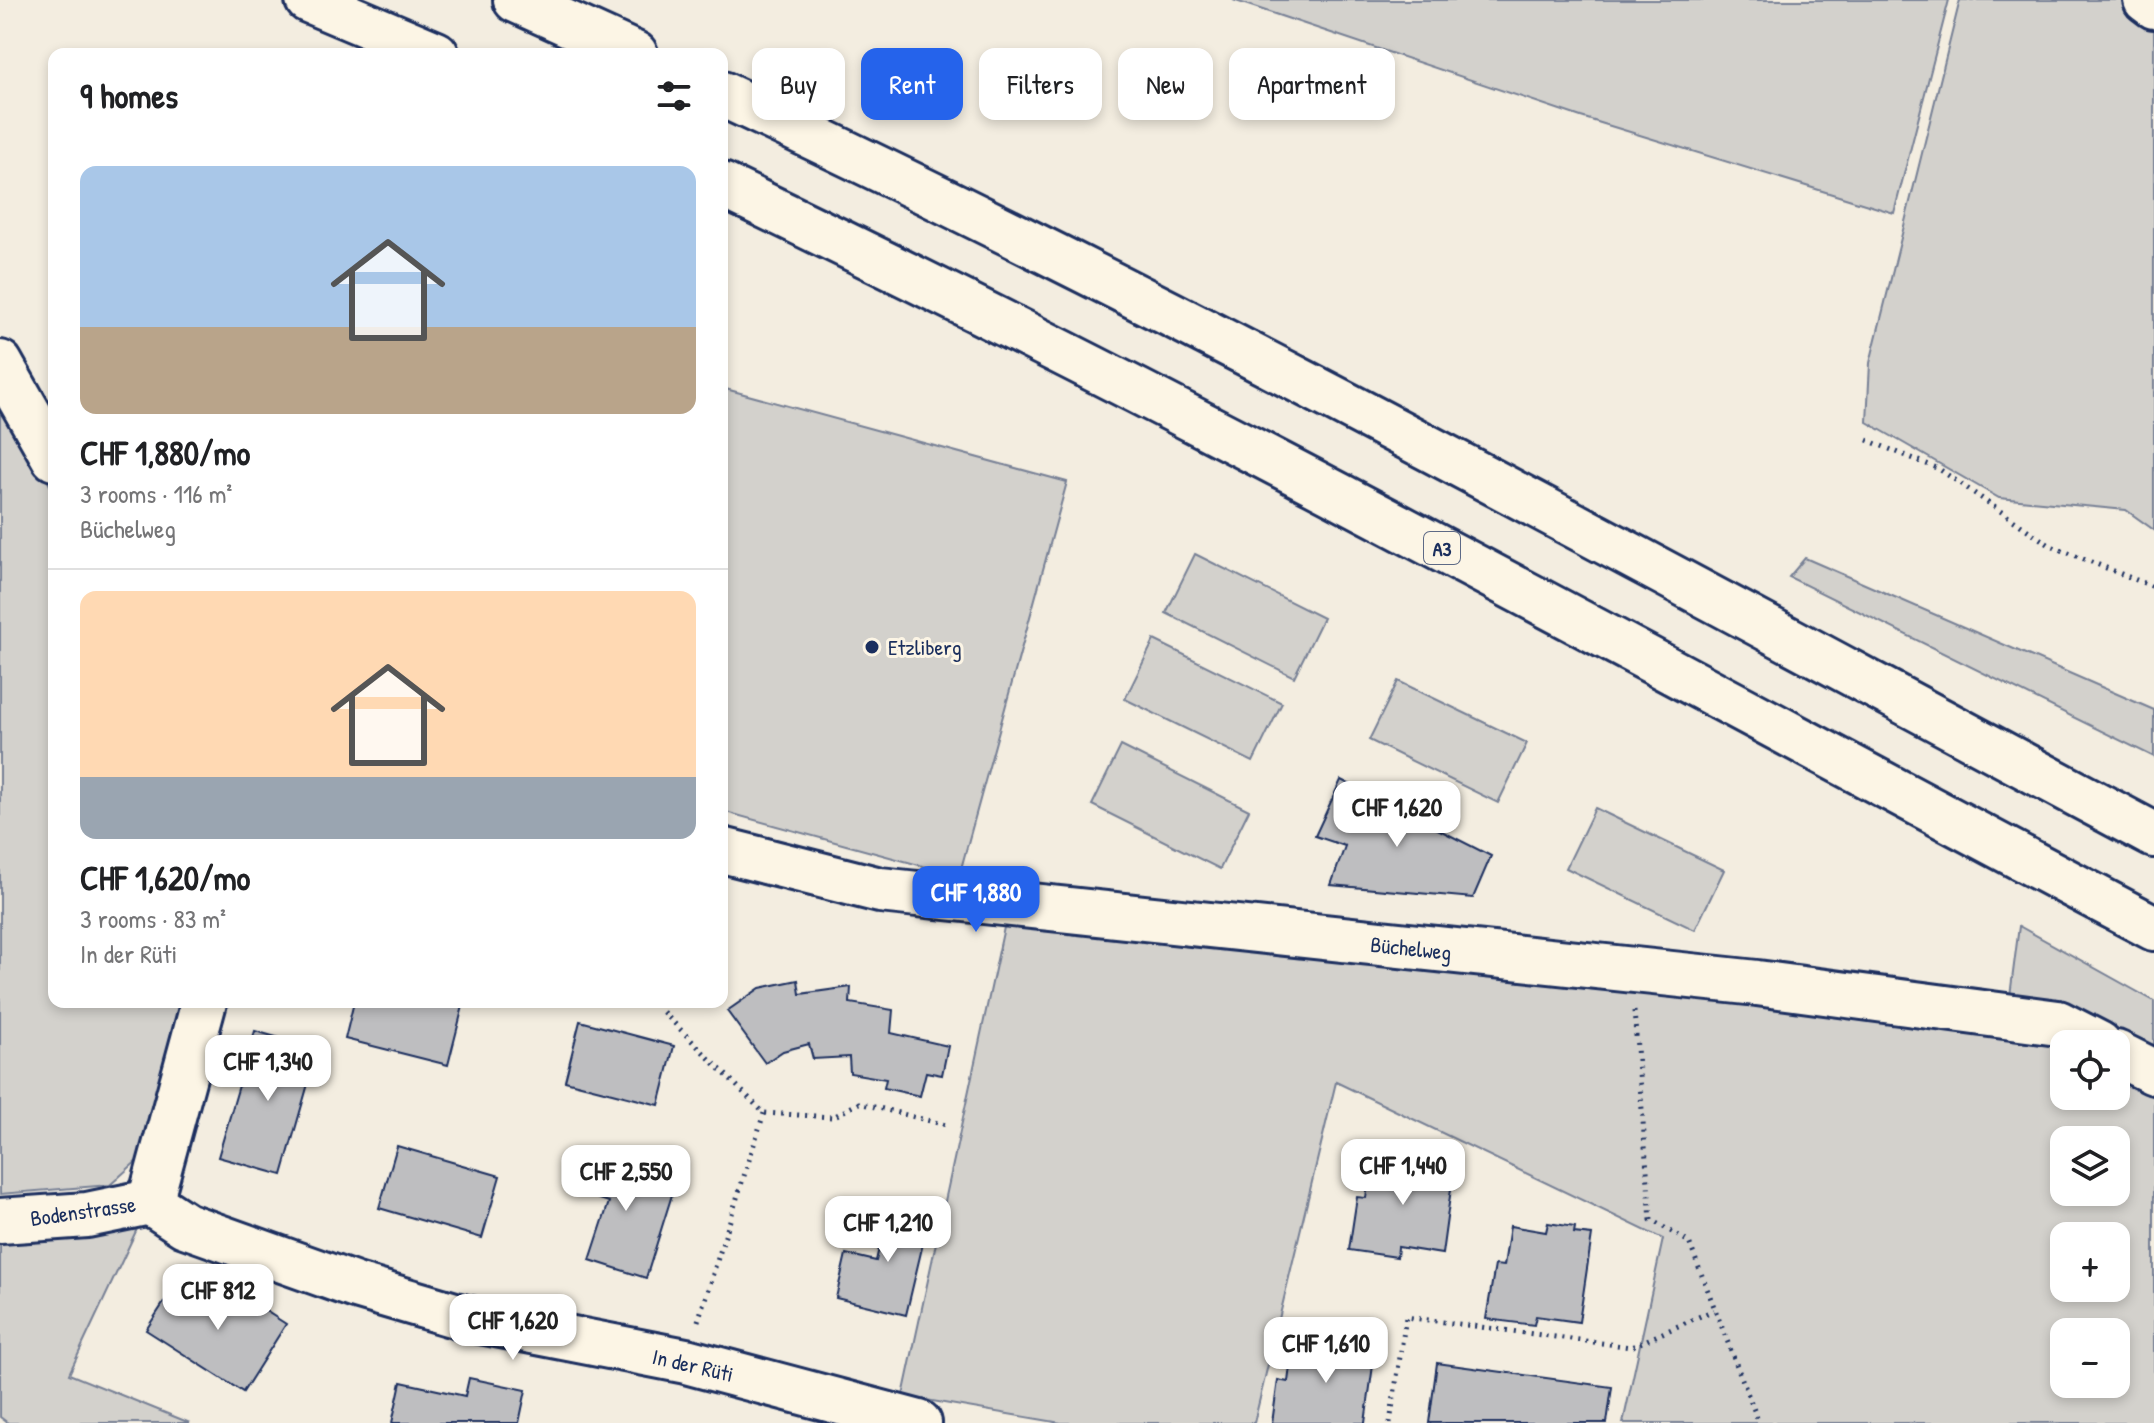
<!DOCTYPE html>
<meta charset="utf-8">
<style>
:root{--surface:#fff;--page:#f2f2f2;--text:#202124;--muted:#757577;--line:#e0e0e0;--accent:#2563eb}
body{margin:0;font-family:"Patrick Hand",sans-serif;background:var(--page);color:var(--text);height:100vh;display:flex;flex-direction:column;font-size:30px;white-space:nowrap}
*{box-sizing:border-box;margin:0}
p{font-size:26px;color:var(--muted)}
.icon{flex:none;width:44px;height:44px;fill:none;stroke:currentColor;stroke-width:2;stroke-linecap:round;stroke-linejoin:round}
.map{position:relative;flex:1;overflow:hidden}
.side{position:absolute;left:48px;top:48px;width:680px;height:960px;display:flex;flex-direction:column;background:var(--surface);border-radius:16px;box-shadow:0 4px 12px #0003}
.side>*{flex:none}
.hud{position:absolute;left:752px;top:48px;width:760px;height:72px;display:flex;gap:16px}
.fabs{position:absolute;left:2050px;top:1030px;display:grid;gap:16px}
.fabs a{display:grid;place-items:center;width:80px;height:80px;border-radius:16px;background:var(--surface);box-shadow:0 4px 12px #0003;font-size:40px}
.price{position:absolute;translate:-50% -68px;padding:0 18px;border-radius:16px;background:#fff;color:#222;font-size:26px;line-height:52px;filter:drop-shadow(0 2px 4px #0008)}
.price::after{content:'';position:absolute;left:50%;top:48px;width:24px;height:18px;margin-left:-12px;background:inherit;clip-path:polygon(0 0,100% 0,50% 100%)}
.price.selected{background:var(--accent);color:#fff}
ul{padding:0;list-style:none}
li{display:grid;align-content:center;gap:16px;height:424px;padding:0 32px}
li+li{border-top:2px solid var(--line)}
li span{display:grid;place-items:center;height:248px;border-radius:16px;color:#555}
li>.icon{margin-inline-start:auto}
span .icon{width:144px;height:144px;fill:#fffc;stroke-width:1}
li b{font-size:34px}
h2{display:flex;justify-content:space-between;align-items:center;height:96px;padding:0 32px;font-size:34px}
.pill{padding:0 28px;border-radius:16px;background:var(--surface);box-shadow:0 4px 12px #0003;font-size:28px;line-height:72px}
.pill.selected{background:var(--accent);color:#fff}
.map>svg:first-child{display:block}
</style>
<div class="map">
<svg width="2154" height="1423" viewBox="0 0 2154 1423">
<rect width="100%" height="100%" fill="#f3ede0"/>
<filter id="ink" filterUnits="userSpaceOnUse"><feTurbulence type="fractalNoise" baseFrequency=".0125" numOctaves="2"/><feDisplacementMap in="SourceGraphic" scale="16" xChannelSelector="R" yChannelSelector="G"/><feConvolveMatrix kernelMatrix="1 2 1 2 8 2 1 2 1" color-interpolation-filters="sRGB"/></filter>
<g filter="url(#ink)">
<g fill="#d3d1cc" stroke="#778095" stroke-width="2" fill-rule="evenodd">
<polygon points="1233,0 1949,0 1894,213 1581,117"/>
<polygon points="1960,0 2154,0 2154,530 2126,510 1999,498 1867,422 1870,363"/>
<polygon points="722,388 1067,482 959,876 722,811"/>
<polygon points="0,399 54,492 54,1002 191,1002 148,1151 110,1185 0,1194"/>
<polygon points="1195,554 1323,618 1294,677 1166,613"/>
<polygon points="1805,558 2154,710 2154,757 1789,577"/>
<polygon points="1154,640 1282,703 1253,762 1125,699"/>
<polygon points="1398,681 1527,743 1498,803 1369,740"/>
<polygon points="1121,746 1249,810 1220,869 1092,805"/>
<polygon points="1595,808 1724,870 1695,930 1566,868"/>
<path d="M1006,918L2006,1027L2019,926L2154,1001V1423H1623L1663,1239L1336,1082L1254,1423H1061L903,1396ZM2064,1044H2116V1096H2064ZM2064,1140H2116V1192H2064ZM2064,1236H2116V1288H2064ZM2064,1332H2116V1384H2064Z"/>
<polygon points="137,1229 69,1374 190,1423 8,1423 0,1417 0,1238"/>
</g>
<g fill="#bebec0" stroke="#1b2f5e" stroke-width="2">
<polygon points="1341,780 1491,856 1473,898 1331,885 1345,846 1315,836"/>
<polygon points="798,980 800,994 851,987 850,1003 893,1010 891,1033 948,1046 942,1075 926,1072 920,1096 884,1088 886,1079 850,1073 849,1057 813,1059 809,1044 783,1051 765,1063 727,1011 760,988"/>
<polygon points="354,1002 447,1002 463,1006 448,1065 345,1039"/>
<polygon points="580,1021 674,1046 659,1105 565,1081"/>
<polygon points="255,1031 318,1049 282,1175 218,1157"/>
<polygon points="397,1146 500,1176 482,1238 379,1208"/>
<polygon points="587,1153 676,1182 646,1278 590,1260 609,1202 575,1191"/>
<polygon points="1410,1155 1437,1159 1436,1164 1454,1167 1442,1254 1398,1247 1397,1257 1349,1250 1357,1197 1366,1198 1372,1158 1408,1163"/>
<polygon points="889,1204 930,1214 906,1315 836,1298 846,1254 876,1261"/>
<polygon points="1548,1223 1575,1227 1574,1233 1592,1235 1579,1322 1536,1316 1534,1325 1486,1319 1495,1265 1504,1266 1510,1226 1546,1232"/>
<polygon points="214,1278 286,1324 243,1392 146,1330 174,1287 198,1303"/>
<polygon points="1331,1339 1358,1343 1357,1349 1375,1351 1365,1423 1272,1423 1278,1380 1288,1382 1293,1342 1330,1348"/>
<polygon points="1437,1363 1612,1387 1607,1423 1429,1423"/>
<polygon points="469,1378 526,1390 519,1423 392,1423 401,1382 465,1396"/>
</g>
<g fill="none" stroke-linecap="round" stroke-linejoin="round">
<defs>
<g id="minor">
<polyline points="2146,0 2154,6"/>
<polyline points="0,363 54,458"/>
<polyline points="722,850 880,890 1757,983 2058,1023 2099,1044"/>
<polyline points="2116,1053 2154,1072"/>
<polyline points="150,1202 185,1225 356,1286 465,1318 686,1361 919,1423"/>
<polyline points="150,1202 204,1002"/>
<polyline points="0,1221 87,1215 150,1202"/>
</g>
<g id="highway">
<polyline points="308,0 436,54"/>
<polyline points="516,0 635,54"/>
<path d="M722,94C1209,322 1680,583 2154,835"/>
<path d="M722,185C1208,417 1678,677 2154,928"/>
</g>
</defs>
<use href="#minor" stroke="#1b2f5e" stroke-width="50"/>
<use href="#highway" stroke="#1b2f5e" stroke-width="50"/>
<g stroke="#1b2f5e" stroke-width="5" stroke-dasharray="2 6" stroke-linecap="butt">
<polyline points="1867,440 1939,469 2051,546 2154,587"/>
<polyline points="1634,1011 1651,1220 1689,1242 1759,1423"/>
<polyline points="663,1012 764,1113 833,1117 859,1103 946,1125"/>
<polyline points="698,1321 764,1113"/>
<polyline points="1390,1423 1406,1317 1631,1347 1714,1310"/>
</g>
<use href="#minor" stroke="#fcf5e5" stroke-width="44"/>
<use href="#highway" stroke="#fcf5e5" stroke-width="44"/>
</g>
</g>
<circle fill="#1b2f5e" stroke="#fcf5e5" stroke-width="3" cx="872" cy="647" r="8"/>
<g text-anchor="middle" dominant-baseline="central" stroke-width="6" stroke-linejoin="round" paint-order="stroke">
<rect fill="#fcf5e5" stroke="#5e6a86" stroke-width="2" x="1424" y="532" width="36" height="32" rx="6"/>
<g font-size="20" font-weight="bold" fill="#1b2f5e">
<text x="1442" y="548">A3</text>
</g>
<g font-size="22" fill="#1b2f5e" stroke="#fcf5e5" text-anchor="start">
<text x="888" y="647">Etzliberg</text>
</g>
<g font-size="22" fill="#1b2f5e" stroke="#fcf5e5">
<text transform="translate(1411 948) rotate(6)">Büchelweg</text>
<text transform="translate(83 1211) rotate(-8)">Bodenstrasse</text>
<text transform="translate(693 1365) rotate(13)">In der Rüti</text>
</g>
</g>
</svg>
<div class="fabs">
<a><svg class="icon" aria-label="locate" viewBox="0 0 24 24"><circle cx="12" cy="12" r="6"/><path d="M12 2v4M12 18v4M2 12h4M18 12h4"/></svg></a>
<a><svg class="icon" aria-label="layers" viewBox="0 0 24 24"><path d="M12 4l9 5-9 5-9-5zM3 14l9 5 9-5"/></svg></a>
<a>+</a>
<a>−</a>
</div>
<b class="price" style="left:1397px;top:849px">CHF 1,620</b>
<b class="price selected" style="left:976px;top:934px">CHF 1,880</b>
<b class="price" style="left:268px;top:1103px">CHF 1,340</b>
<b class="price" style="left:1403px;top:1207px">CHF 1,440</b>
<b class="price" style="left:626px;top:1213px">CHF 2,550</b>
<b class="price" style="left:888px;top:1264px">CHF 1,210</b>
<b class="price" style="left:218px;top:1332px">CHF 812</b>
<b class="price" style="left:513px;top:1362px">CHF 1,620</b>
<b class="price" style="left:1326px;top:1385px">CHF 1,610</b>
<div class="hud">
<a class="pill">Buy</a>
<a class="pill selected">Rent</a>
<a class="pill">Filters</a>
<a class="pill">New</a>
<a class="pill">Apartment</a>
</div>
<section class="side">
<h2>9 homes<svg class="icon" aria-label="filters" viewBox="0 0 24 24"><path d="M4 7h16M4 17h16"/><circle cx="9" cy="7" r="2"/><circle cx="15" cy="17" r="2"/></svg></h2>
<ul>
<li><span style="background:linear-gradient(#a9c7e8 65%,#b9a48a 0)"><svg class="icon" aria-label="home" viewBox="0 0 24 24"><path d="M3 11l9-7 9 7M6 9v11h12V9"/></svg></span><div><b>CHF 1,880/mo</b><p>3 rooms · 116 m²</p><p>Büchelweg</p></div></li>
<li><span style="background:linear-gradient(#ffd9b3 75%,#9aa5b1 0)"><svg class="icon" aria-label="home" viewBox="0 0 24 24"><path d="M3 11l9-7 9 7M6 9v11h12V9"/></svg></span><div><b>CHF 1,620/mo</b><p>3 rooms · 83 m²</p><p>In der Rüti</p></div></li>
</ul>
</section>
</div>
